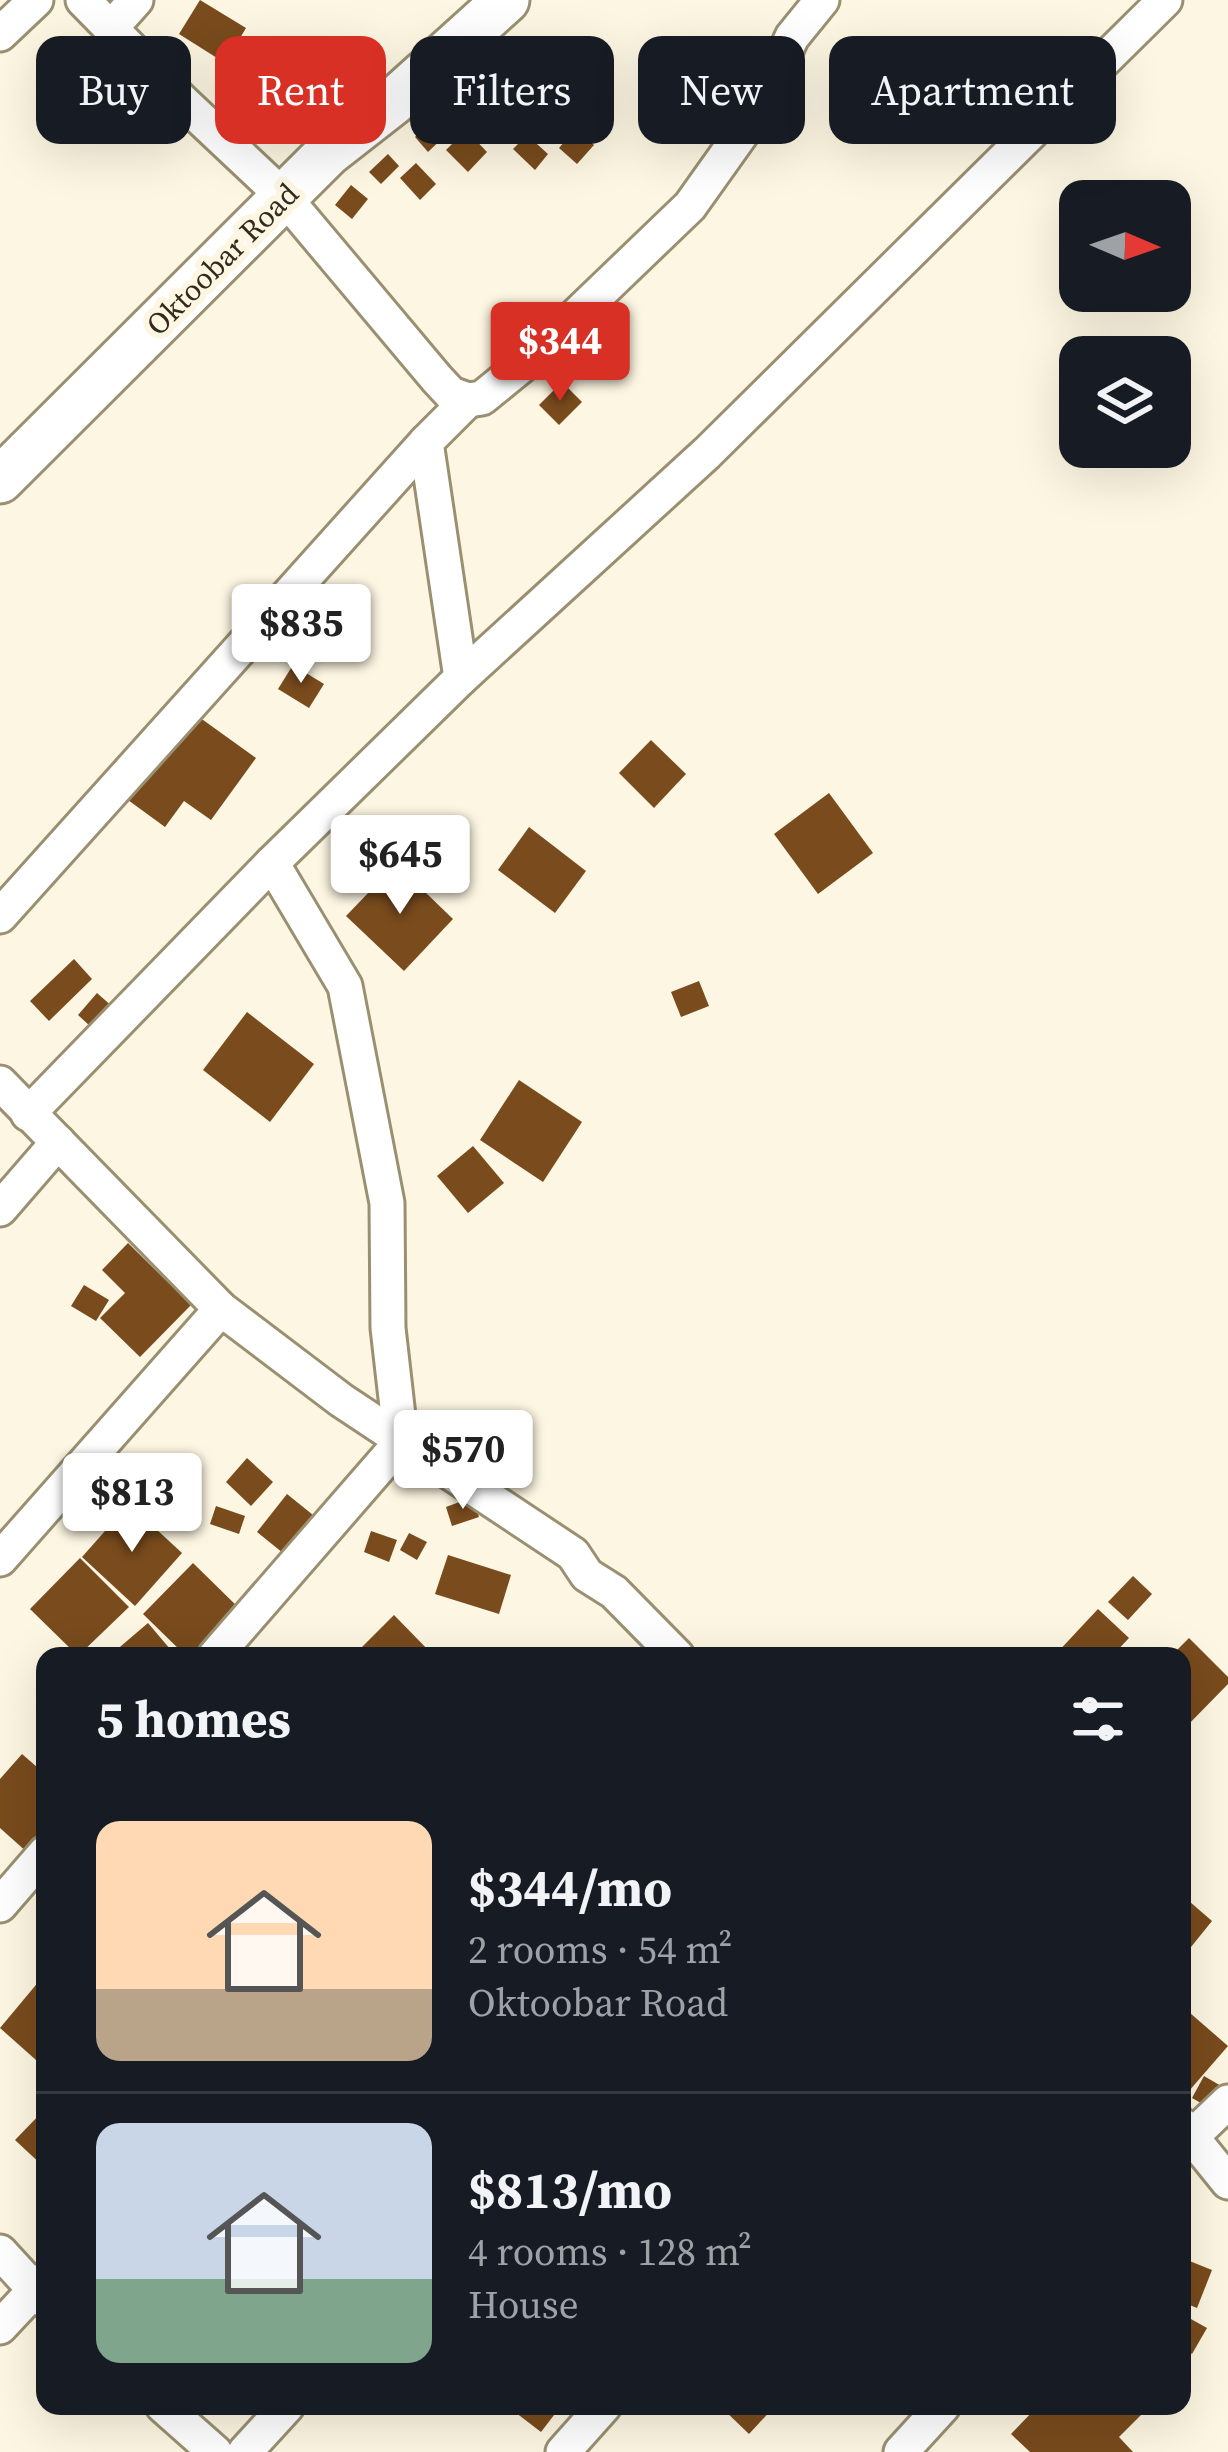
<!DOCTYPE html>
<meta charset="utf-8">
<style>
:root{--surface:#171b24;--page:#242831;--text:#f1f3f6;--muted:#9ea1a6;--line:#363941;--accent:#d93025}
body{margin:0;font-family:"Source Serif 4",serif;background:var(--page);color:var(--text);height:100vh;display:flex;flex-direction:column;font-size:45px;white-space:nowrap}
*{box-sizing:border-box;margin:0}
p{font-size:39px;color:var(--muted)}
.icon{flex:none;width:66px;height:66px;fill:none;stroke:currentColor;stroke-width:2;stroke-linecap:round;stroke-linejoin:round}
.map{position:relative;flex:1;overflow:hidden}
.sheet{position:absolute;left:36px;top:1647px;width:1155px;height:768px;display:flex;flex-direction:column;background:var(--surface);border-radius:24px;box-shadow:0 12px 48px #0002}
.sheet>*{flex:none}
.banner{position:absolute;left:36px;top:36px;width:1158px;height:108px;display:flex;gap:24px}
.needle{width:78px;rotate:92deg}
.tools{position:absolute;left:1059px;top:180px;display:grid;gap:24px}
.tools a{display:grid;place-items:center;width:132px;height:132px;border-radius:24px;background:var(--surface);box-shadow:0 12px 48px #0002;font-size:60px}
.price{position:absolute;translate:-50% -102px;padding:0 27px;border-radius:12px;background:#fff;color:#222;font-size:39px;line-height:78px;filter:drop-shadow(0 3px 6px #0008)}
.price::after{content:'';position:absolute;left:50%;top:72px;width:36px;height:27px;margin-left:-18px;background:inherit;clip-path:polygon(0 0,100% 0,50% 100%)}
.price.current{background:var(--accent);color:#fff}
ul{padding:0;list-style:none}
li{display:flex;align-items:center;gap:36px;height:300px;padding:0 60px}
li+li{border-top:3px solid var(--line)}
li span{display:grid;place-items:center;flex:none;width:336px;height:240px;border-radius:24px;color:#555}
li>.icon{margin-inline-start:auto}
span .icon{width:144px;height:144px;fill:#fffc;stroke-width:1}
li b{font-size:51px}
h2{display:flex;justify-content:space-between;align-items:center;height:144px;padding:0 60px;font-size:51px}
.chip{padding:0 42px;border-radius:24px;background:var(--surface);box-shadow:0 12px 48px #0002;font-size:42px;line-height:108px}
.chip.current{background:var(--accent);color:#fff}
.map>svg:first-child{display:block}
</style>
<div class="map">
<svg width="1228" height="2452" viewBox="0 0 1228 2452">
<rect width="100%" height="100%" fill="#fdf6e2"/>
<g fill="#794b1d">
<polygon points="200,0 246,28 225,63 179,34"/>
<polygon points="492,52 510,69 495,86 477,70"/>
<polygon points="546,86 567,106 554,120 533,99"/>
<polygon points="486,94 499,108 483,126 468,112"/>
<polygon points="434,118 448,133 428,152 415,137"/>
<polygon points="576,128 594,145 577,164 559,148"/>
<polygon points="466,130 487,152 468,172 446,150"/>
<polygon points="527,135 548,154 535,170 513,149"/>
<polygon points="388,154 399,166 381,184 369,172"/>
<polygon points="416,163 436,184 420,200 400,178"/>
<polygon points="351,185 368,199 352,219 335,205"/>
<polygon points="562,382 582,402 559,425 539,405"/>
<polygon points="293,665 324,684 309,708 278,689"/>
<polygon points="192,712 256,758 211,820 184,801 165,827 128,800"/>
<polygon points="651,740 686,774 654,808 619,773"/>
<polygon points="829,793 873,853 818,894 774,834"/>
<polygon points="529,827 586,871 555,913 498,870"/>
<polygon points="396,864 453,919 404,971 346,916"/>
<polygon points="74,959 92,979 49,1021 30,1001"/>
<polygon points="699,981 709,1006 681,1017 671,992"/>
<polygon points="97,993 123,1016 103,1038 78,1015"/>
<polygon points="247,1012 314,1064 270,1122 203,1070"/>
<polygon points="519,1080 582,1122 543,1182 480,1140"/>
<polygon points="473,1146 504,1183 468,1213 437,1176"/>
<polygon points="128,1243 191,1305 140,1357 100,1318 125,1293 102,1270"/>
<polygon points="84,1285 109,1300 96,1321 71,1306"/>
<polygon points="247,1458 273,1482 251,1506 226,1482"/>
<polygon points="287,1494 313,1515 283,1553 257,1532"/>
<polygon points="473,1497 479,1517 452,1526 446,1507"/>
<polygon points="129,1504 182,1553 135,1606 82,1557"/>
<polygon points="216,1506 245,1516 239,1534 210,1524"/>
<polygon points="371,1531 397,1540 389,1562 364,1552"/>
<polygon points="409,1533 427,1542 417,1560 400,1550"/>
<polygon points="448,1555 511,1575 499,1614 435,1594"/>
<polygon points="80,1558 129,1607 78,1656 30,1609"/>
<polygon points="193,1563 243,1612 200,1656 186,1656 143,1614"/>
<polygon points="1133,1576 1152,1594 1128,1620 1108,1602"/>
<polygon points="1098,1609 1129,1638 1112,1656 1054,1656"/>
<polygon points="394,1615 434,1656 353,1656"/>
<polygon points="148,1623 176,1656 117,1656 114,1652"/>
<polygon points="1189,1638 1228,1677 1228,1684 1182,1731 1182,1656 1171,1656"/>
<polygon points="22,1754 45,1774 45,1834 28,1853 0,1828 0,1779"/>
<polygon points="1182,1895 1212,1921 1191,1947 1182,1939"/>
<polygon points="45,1974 45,2068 0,2028"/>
<polygon points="1182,2006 1228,2046 1182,2099"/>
<polygon points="1204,2076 1228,2090 1219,2113 1192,2098"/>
<polygon points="45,2109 45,2168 15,2140"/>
<polygon points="1187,2260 1212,2270 1197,2308 1182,2302 1182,2272"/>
<polygon points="1182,2314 1207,2328 1192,2354 1182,2348"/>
<polygon points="507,2406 561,2406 541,2432"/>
<polygon points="720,2406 775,2406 749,2434"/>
<polygon points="1038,2406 1135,2406 1142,2414 1119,2437 1133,2452 1030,2452 1011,2434"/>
</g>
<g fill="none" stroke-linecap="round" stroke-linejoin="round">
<defs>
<g id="street">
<polyline points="83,0 182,101 285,198 437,379 451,394 468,400 482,398 536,354 690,206 759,109 792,37 822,0"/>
<polyline points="110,29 136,0"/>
<polyline points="0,34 36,0"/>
<polyline points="461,678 426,442 468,400"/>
<polyline points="0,916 426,442"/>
<polyline points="0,1083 221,1309 341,1400 573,1554 587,1575 614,1592 677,1656"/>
<polyline points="28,1114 272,863 461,678 707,453 1165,0"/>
<polyline points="0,1209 58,1142"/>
<polyline points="0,1559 221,1309"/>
<polyline points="215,1656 401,1442 388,1328 387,1203 345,986 272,863"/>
<polyline points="0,1905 45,1853"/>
<polyline points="1182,2125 1228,2182"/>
<polyline points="1182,2146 1228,2102"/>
<polyline points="0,2252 45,2301"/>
<polyline points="0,2327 45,2279"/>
<polyline points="163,2406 215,2452"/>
<polyline points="245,2452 287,2406"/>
<polyline points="563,2452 604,2406"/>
<polyline points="901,2452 943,2406"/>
</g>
<polyline id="secondary" points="0,480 328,153 392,103 506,0"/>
</defs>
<use href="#street" stroke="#9a9071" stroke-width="39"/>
<use href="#secondary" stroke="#9a9071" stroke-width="51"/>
<use href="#street" stroke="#fff" stroke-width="33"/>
<use href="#secondary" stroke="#fff" stroke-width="45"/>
</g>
<g text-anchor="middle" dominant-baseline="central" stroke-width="12" stroke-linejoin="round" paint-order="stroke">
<g font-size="30" fill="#2f2b1e" stroke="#fdf6e2">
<text transform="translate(222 259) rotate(-45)">Oktoobar Road</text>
</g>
</g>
</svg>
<div class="tools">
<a><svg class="needle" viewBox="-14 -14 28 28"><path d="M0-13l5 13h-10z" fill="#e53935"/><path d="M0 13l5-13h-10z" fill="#9ea1a6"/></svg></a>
<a><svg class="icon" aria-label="layers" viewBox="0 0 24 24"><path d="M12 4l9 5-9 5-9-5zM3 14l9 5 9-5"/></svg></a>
</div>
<b class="price current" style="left:560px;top:404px">$344</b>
<b class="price" style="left:301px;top:686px">$835</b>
<b class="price" style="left:400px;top:917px">$645</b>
<b class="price" style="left:463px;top:1512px">$570</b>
<b class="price" style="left:132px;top:1555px">$813</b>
<div class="banner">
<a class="chip">Buy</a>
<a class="chip current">Rent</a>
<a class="chip">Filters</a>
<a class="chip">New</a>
<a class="chip">Apartment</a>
</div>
<section class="sheet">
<h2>5 homes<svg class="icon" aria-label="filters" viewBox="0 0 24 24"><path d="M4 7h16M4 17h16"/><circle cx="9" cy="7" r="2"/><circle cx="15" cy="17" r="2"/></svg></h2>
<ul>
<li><span style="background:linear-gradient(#ffd9b3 70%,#b9a48a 0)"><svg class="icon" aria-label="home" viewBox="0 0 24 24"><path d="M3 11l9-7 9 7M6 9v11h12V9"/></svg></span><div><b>$344/mo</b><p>2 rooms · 54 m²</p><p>Oktoobar Road</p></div></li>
<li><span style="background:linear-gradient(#c9d6e8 65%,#7fa58c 0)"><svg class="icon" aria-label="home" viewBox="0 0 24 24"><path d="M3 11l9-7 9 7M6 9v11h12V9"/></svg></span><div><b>$813/mo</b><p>4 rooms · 128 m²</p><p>House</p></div></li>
</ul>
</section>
</div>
